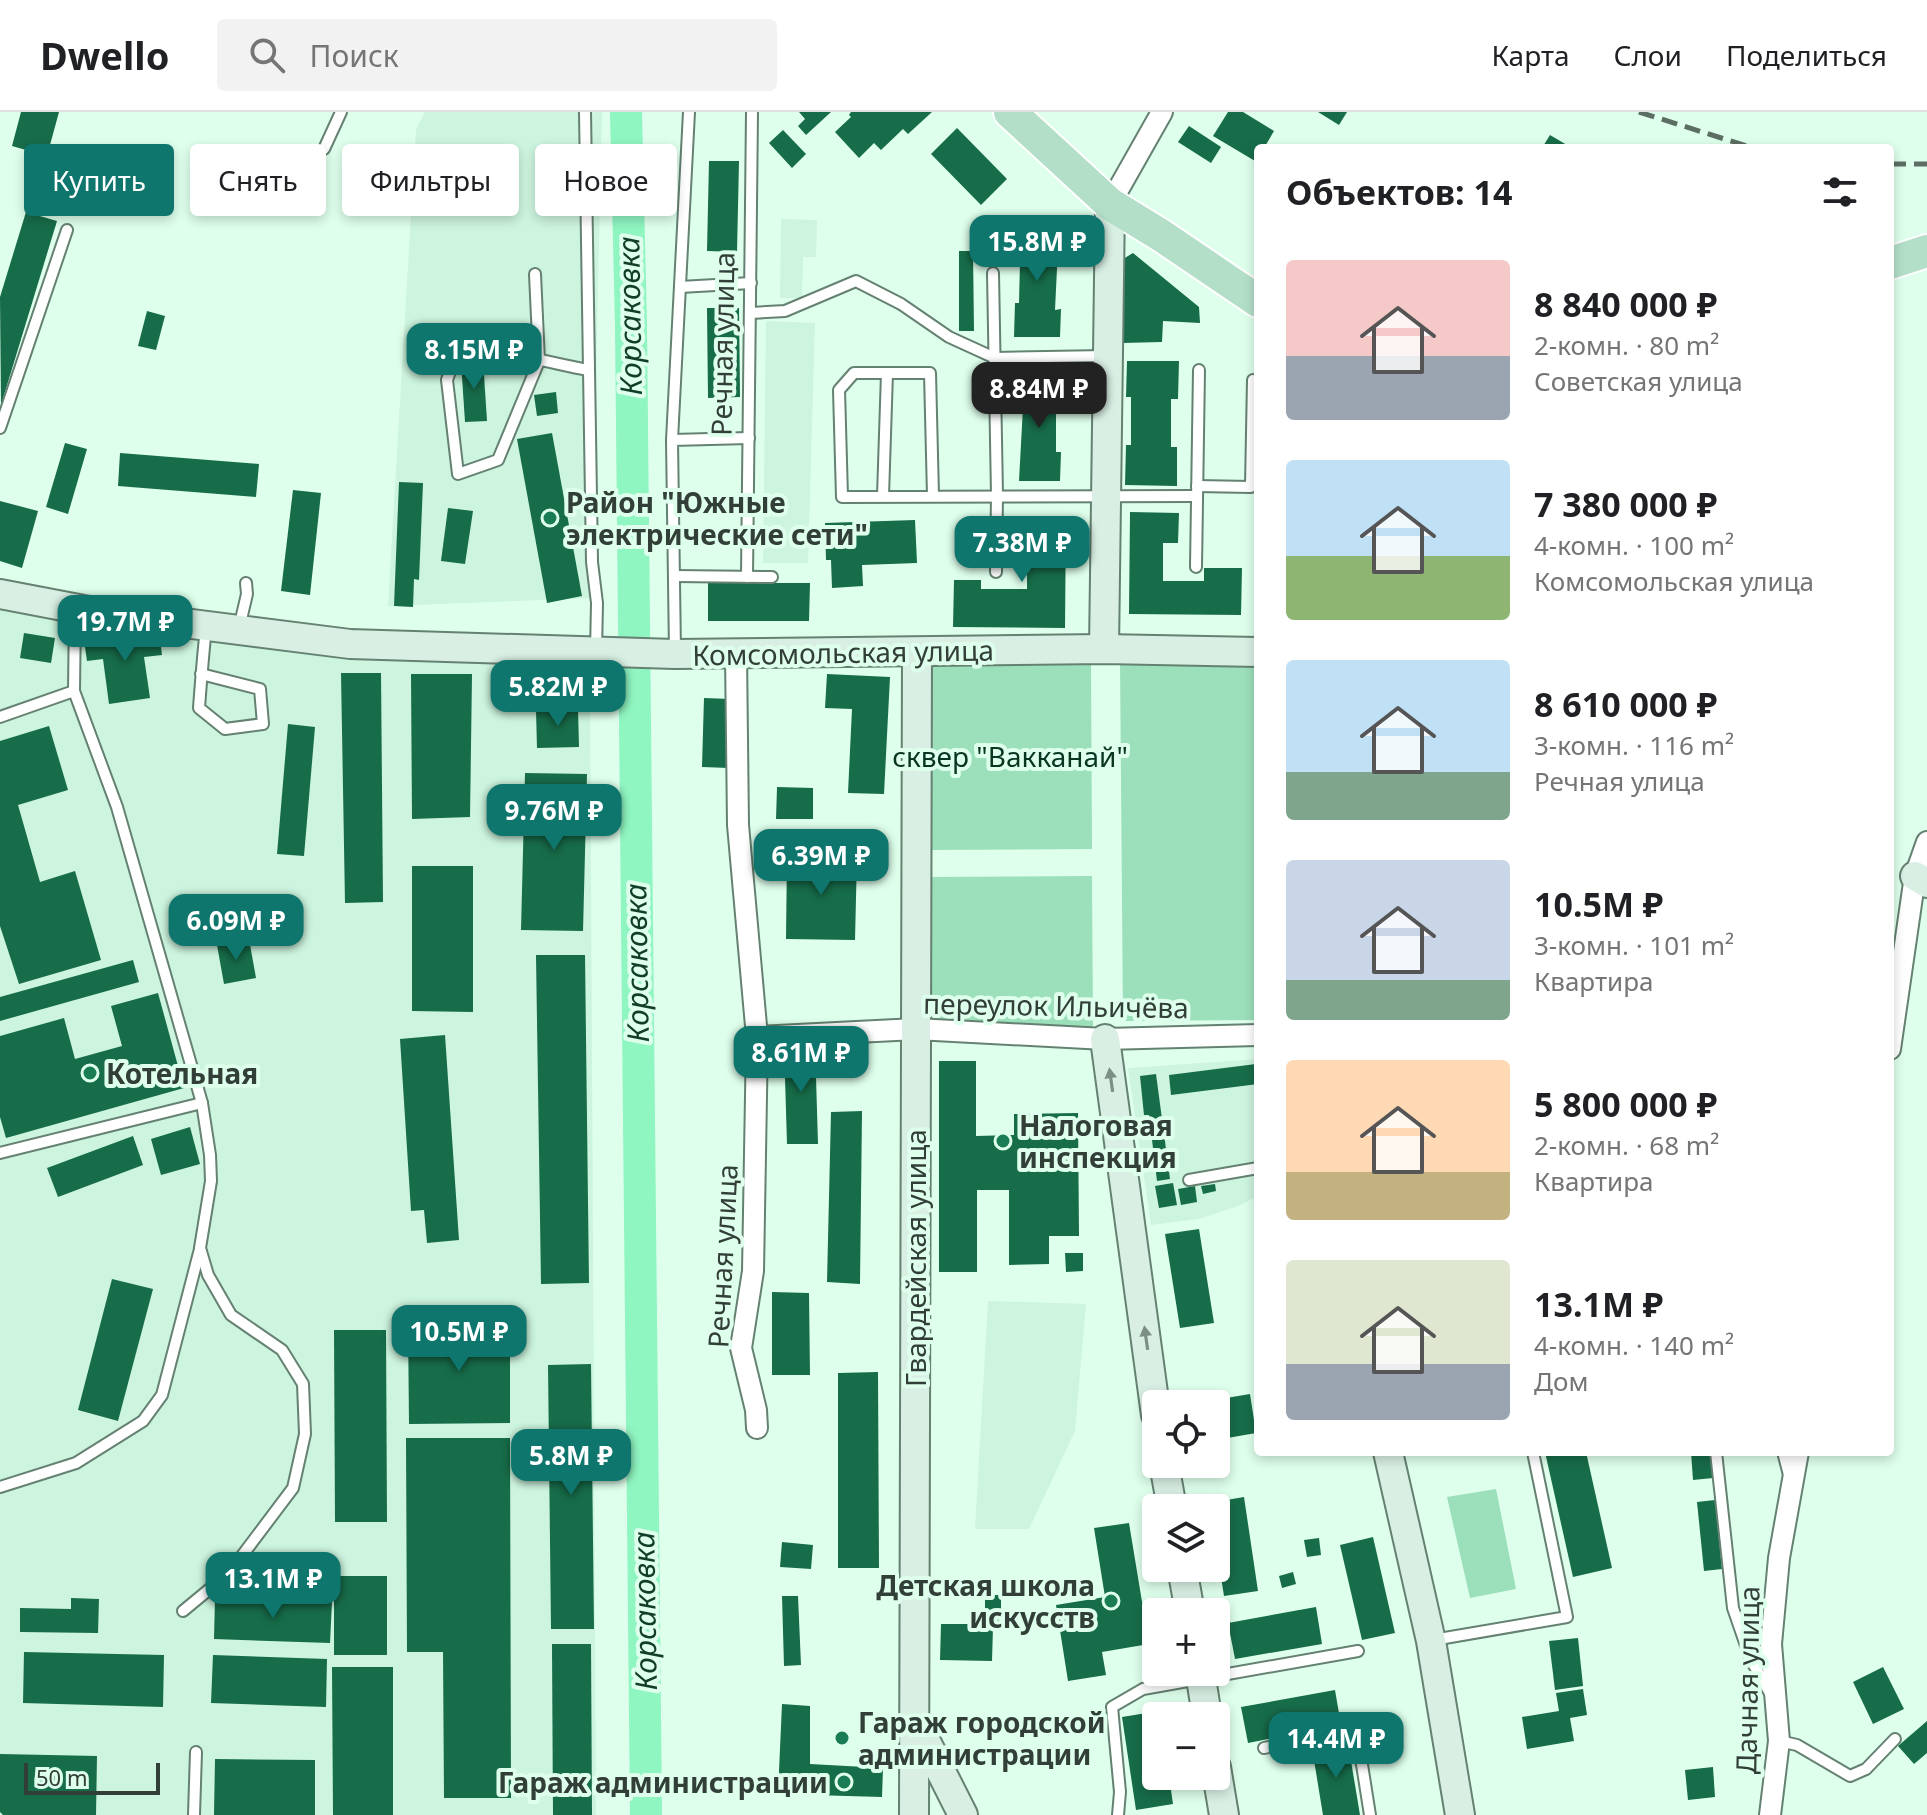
<!DOCTYPE html>
<html lang="ru">
<meta charset="utf-8">
<style>
:root{--surface:#fff;--page:#f2f2f2;--text:#202124;--muted:#757577;--line:#e0e0e0;--accent:#0f766e}
body{margin:0;font-family:"Noto Sans",sans-serif;background:var(--page);color:var(--text);height:100vh;display:flex;flex-direction:column;font-size:30px;white-space:nowrap}
*{box-sizing:border-box;margin:0}
p{font-size:26px;color:var(--muted)}
.icon{flex:none;width:44px;height:44px;fill:none;stroke:currentColor;stroke-width:2;stroke-linecap:round;stroke-linejoin:round}
.map{position:relative;flex:1;overflow:hidden}
.sheet{position:absolute;left:1254px;top:32px;width:640px;height:1312px;display:flex;flex-direction:column;background:var(--surface);border-radius:8px;box-shadow:0 4px 12px #0003}
.sheet>*{flex:none}
.top-card{position:absolute;left:24px;top:32px;width:760px;height:72px;display:flex;gap:16px}
.tools{position:absolute;left:1142px;top:1278px;display:grid;gap:16px}
.tools a{display:grid;place-items:center;width:88px;height:88px;border-radius:8px;background:var(--surface);box-shadow:0 4px 12px #0003;font-size:40px}
.scale{position:absolute;left:24px;bottom:20px;width:136px;box-sizing:border-box;padding-left:8px;border:4px solid #323f38;border-top:0;font-size:22px;line-height:28px;white-space:nowrap;color:#323f38;-webkit-text-stroke:6px #deffec;paint-order:stroke}
.price{position:absolute;translate:-50% -68px;padding:0 18px;border-radius:16px;background:var(--accent);color:#fff;font-size:26px;line-height:52px;filter:drop-shadow(0 2px 4px #0008)}
.price::after{content:'';position:absolute;left:50%;top:48px;width:24px;height:18px;margin-left:-12px;background:inherit;clip-path:polygon(0 0,100% 0,50% 100%)}
.price.active{background:#222;color:#fff}
ul{padding:0;list-style:none}
li{display:flex;align-items:center;gap:24px;height:200px;padding:0 32px}
li span{display:grid;place-items:center;flex:none;width:224px;height:160px;border-radius:8px;color:#555}
li>.icon{margin-inline-start:auto}
span .icon{width:96px;height:96px;fill:#fffc;stroke-width:1}
li b{font-size:34px}
h2{display:flex;justify-content:space-between;align-items:center;height:96px;padding:0 32px;font-size:34px}
.pill{padding:0 28px;border-radius:8px;background:var(--surface);box-shadow:0 4px 12px #0003;font-size:28px;line-height:72px}
.pill.active{background:var(--accent);color:#fff}
header{display:flex;align-items:center;gap:48px;box-sizing:border-box;height:112px;padding:0 40px;background:var(--surface);border-bottom:2px solid var(--line)}
header strong{font-size:38px}
nav{display:flex;gap:44px;margin-inline-start:auto;font-size:28px}
.search{width:560px;height:72px;background:var(--page);display:flex;align-items:center;gap:20px;box-sizing:border-box;padding:0 28px;border-radius:8px;color:var(--muted);font-size:30px}
.map>svg:first-child{display:block}
</style>
<header>
<strong>Dwello</strong>
<div class="search"><svg class="icon" aria-label="search" viewBox="0 0 24 24"><circle cx="10" cy="10" r="6"/><path d="M15 15l6 6"/></svg>Поиск</div>
<nav><a>Карта</a><a>Слои</a><a>Поделиться</a></nav>
</header>
<div class="map">
<svg width="1927" height="1703" viewBox="0 0 1927 1703">
<rect width="100%" height="100%" fill="#deffec"/>
<g fill="#ccf4de">
<polygon points="425,0 602,0 591,486 388,494 416,18"/>
<polygon points="781,107 817,108 816,145 803,145 802,186 780,186"/>
<polygon points="766,209 815,211 808,451 763,451"/>
<polygon points="0,479 206,514 590,559 596,1703 0,1703"/>
<polygon points="1258,947 1258,1084 1238,1094 1199,1107 1151,1113 1128,956"/>
<polygon points="988,1189 1086,1192 1075,1319 1029,1417 975,1417"/>
</g>
<g fill="#9cdfbb">
<polygon points="1258,546 1258,908 1123,909 1120,547"/>
<polygon points="928,549 1091,552 1092,737 928,738"/>
<polygon points="1092,764 1093,916 928,911 927,765"/>
<polygon points="1496,1377 1516,1477 1470,1486 1447,1385"/>
</g>
<g fill="none" stroke-linecap="round" stroke-linejoin="round">
<polyline stroke="#8ff5c1" stroke-width="32" points="626,0 631,214 646,1703"/>
</g>
<g fill="#176c49">
<polygon points="21,0 59,0 47,44 12,34"/>
<polygon points="799,0 831,0 806,23 798,14 805,7"/>
<polygon points="851,0 932,0 908,22 903,17 881,38 874,31 859,46 835,20 851,5 849,3"/>
<polygon points="1228,0 1243,0 1274,19 1264,36 1258,36 1255,49 1213,24"/>
<polygon points="1318,0 1347,0 1339,13"/>
<polygon points="1189,14 1221,35 1211,51 1178,30"/>
<polygon points="957,16 1007,67 981,93 931,42"/>
<polygon points="783,18 806,42 792,56 769,31"/>
<polygon points="1550,23 1572,36 1542,36"/>
<polygon points="709,49 739,49 737,140 707,139"/>
<polygon points="26,100 57,109 1,293 0,185"/>
<polygon points="1016,115 1059,115 1055,198 1061,197 1060,225 1014,225 1015,191 1019,191 1020,149 1016,149"/>
<polygon points="959,139 973,139 974,219 959,219"/>
<polygon points="1133,141 1199,195 1200,211 1163,209 1162,230 1122,231 1123,147"/>
<polygon points="707,196 739,196 740,285 708,286"/>
<polygon points="147,199 165,204 156,238 138,234"/>
<polygon points="483,248 487,309 465,310 461,250"/>
<polygon points="1127,249 1179,249 1178,287 1171,287 1171,335 1177,335 1177,374 1125,373 1126,333 1131,333 1131,285 1126,285"/>
<polygon points="1019,267 1061,267 1061,288 1056,288 1056,340 1061,340 1060,369 1019,369 1023,295 1019,295"/>
<polygon points="556,280 558,301 537,304 534,283"/>
<polygon points="552,321 582,484 547,491 517,327"/>
<polygon points="65,331 87,337 68,402 46,395"/>
<polygon points="120,341 259,352 256,385 118,374"/>
<polygon points="399,370 423,371 419,468 414,467 413,495 394,494"/>
<polygon points="293,378 321,381 310,483 281,479"/>
<polygon points="0,389 38,399 22,456 0,449"/>
<polygon points="448,396 473,399 465,452 441,449"/>
<polygon points="1130,400 1179,401 1178,431 1163,431 1163,469 1204,469 1204,456 1242,456 1241,503 1129,502"/>
<polygon points="1019,404 1066,404 1065,516 953,515 954,468 981,468 981,477 1027,477 1027,437 1018,437"/>
<polygon points="915,408 917,451 862,453 863,474 832,476 831,448 826,448 825,411"/>
<polygon points="708,471 810,471 809,509 708,509"/>
<polygon points="159,518 162,543 144,545 150,586 109,592 103,547 87,549 84,528"/>
<polygon points="24,521 55,526 51,551 20,546"/>
<polygon points="341,561 381,561 383,790 345,791"/>
<polygon points="411,562 472,562 470,705 412,707"/>
<polygon points="496,562 572,564 570,586 495,584"/>
<polygon points="827,562 890,565 884,682 848,681 852,597 825,596"/>
<polygon points="704,586 731,587 729,656 702,655"/>
<polygon points="578,597 579,635 537,636 536,598"/>
<polygon points="288,612 315,615 304,744 277,742"/>
<polygon points="49,614 68,678 18,693 40,770 75,759 101,848 19,872 0,814 0,629"/>
<polygon points="525,661 587,662 583,819 521,818"/>
<polygon points="777,675 813,676 813,707 776,707"/>
<polygon points="787,743 857,744 855,828 786,827"/>
<polygon points="412,754 473,754 473,900 412,899"/>
<polygon points="249,827 256,866 224,872 217,833"/>
<polygon points="536,843 585,843 589,1171 541,1172"/>
<polygon points="133,848 139,870 0,909 0,885"/>
<polygon points="158,881 184,976 6,1026 0,1005 0,924 64,906 75,947 122,934 111,894"/>
<polygon points="445,923 459,1128 427,1131 424,1098 411,1099 400,927"/>
<polygon points="815,932 818,1032 787,1032 784,933"/>
<polygon points="939,949 976,949 976,1024 1014,1023 1014,1002 1078,1001 1079,1124 1049,1124 1049,1152 1009,1153 1009,1078 977,1078 977,1160 939,1160"/>
<polygon points="1256,952 1258,972 1171,983 1169,963"/>
<polygon points="1156,962 1170,1067 1157,1069 1149,1003 1144,1003 1140,964"/>
<polygon points="862,999 860,1172 827,1170 831,1000"/>
<polygon points="190,1015 200,1052 161,1063 151,1027"/>
<polygon points="133,1024 143,1053 58,1085 47,1056"/>
<polygon points="1173,1071 1177,1093 1159,1096 1155,1074"/>
<polygon points="1215,1072 1216,1079 1203,1082 1201,1074"/>
<polygon points="1195,1074 1197,1090 1181,1093 1178,1077"/>
<polygon points="1199,1117 1214,1211 1180,1216 1165,1122"/>
<polygon points="1065,1141 1083,1141 1083,1159 1066,1160"/>
<polygon points="112,1167 153,1177 118,1309 78,1298"/>
<polygon points="772,1180 809,1181 810,1263 772,1263"/>
<polygon points="408,1210 510,1210 510,1311 409,1312"/>
<polygon points="334,1218 386,1218 387,1410 335,1410"/>
<polygon points="591,1252 594,1517 551,1517 548,1253"/>
<polygon points="878,1260 879,1456 838,1456 838,1261"/>
<polygon points="1250,1282 1256,1321 1216,1328 1216,1292 1208,1292 1208,1289"/>
<polygon points="406,1326 510,1326 511,1686 444,1686 443,1540 407,1540"/>
<polygon points="1545,1340 1586,1340 1612,1456 1573,1465"/>
<polygon points="1691,1340 1711,1340 1713,1366 1693,1368"/>
<polygon points="1244,1385 1258,1479 1224,1484 1216,1433 1216,1396 1210,1396 1209,1391"/>
<polygon points="1715,1388 1722,1457 1704,1459 1697,1390"/>
<polygon points="1129,1411 1149,1532 1102,1540 1106,1563 1068,1569 1056,1493 1105,1485 1094,1416"/>
<polygon points="1373,1425 1395,1521 1362,1528 1340,1433"/>
<polygon points="1319,1426 1321,1443 1307,1445 1304,1428"/>
<polygon points="782,1430 813,1433 811,1457 780,1455"/>
<polygon points="1293,1460 1296,1472 1282,1476 1279,1464"/>
<rect x="334" y="1464" width="53" height="79"/>
<polygon points="985,1483 1001,1483 1001,1515 993,1515 992,1549 940,1548 941,1512 985,1512"/>
<polygon points="782,1484 798,1484 801,1553 784,1554"/>
<polygon points="71,1486 99,1487 98,1521 20,1520 20,1496 71,1497"/>
<polygon points="215,1486 332,1490 330,1531 214,1527"/>
<polygon points="1316,1495 1322,1532 1235,1547 1228,1511"/>
<polygon points="1578,1526 1583,1574 1555,1578 1549,1529"/>
<polygon points="552,1532 591,1532 592,1703 553,1703"/>
<polygon points="24,1540 164,1543 163,1595 23,1591"/>
<polygon points="213,1543 327,1547 326,1595 211,1591"/>
<polygon points="332,1555 393,1555 393,1703 333,1703"/>
<polygon points="1883,1555 1904,1597 1873,1612 1853,1570"/>
<polygon points="1583,1577 1587,1603 1570,1606 1574,1629 1527,1637 1522,1605 1559,1599 1556,1581"/>
<polygon points="1335,1578 1341,1613 1248,1631 1241,1595"/>
<polygon points="782,1592 810,1594 810,1652 883,1656 882,1685 778,1682"/>
<polygon points="1159,1599 1160,1604 1156,1604 1156,1664 1169,1664 1173,1692 1136,1698 1122,1605"/>
<polygon points="1927,1609 1927,1641 1914,1652 1898,1634"/>
<polygon points="1348,1631 1360,1703 1323,1703 1312,1636"/>
<polygon points="0,1642 97,1644 96,1703 3,1703 0,1700"/>
<polygon points="215,1647 315,1648 315,1703 214,1703"/>
<polygon points="1713,1655 1715,1685 1688,1688 1685,1658"/>
</g>
<g fill="none" stroke-linecap="round" stroke-linejoin="round">
<defs>
<g id="lane">
<polyline points="585,0 592,450 597,491 596,539"/>
<polyline points="324,37 341,0"/>
<polyline points="993,161 997,383 996,460"/>
<path d="M535,162L539,249L498,348L458,362L447,268L457,239C500,236 546,250 588,258"/>
<polyline points="680,175 751,171"/>
<polyline points="751,201 785,199 856,169 901,192 949,225 995,246 1105,244"/>
<polyline points="0,316 67,118"/>
<polyline points="672,328 689,0"/>
<polyline points="1197,374 1251,375 1253,268"/>
<polyline points="883,384 887,261"/>
<polyline points="933,384 930,261 854,261 839,278 842,385 1197,384"/>
<polyline points="1196,455 1199,258"/>
<polyline points="674,464 772,465"/>
<polyline points="747,465 752,0"/>
<polyline points="239,516 247,482 246,471"/>
<polyline points="675,540 672,328 749,326"/>
<path d="M201,562L260,577L263,612L225,617L199,596C201,569 203,542 206,516"/>
<polyline points="0,605 74,579"/>
<polyline points="0,1041 202,991 117,695 74,579 75,497"/>
<polyline points="1189,1068 1258,1056"/>
<polyline points="1716,1340 1733,1496 1751,1548 1771,1583"/>
<polyline points="1783,1340 1789,1363"/>
<polyline points="0,1375 76,1351 143,1309 162,1283 200,1137"/>
<polyline points="183,1499 229,1461 293,1376 305,1322 303,1272 282,1238 231,1203 208,1163 200,1136 211,1069 210,1043 202,991"/>
<polyline points="1433,1528 1567,1505 1533,1340"/>
<polyline points="1779,1629 1797,1633 1850,1664 1866,1657 1895,1627"/>
<polyline points="1264,1636 1350,1619 1360,1640 1370,1703"/>
<polyline points="194,1703 196,1640"/>
<polyline points="1118,1703 1120,1680 1112,1595 1143,1577 1358,1539"/>
</g>
<g id="street">
<polyline points="1110,92 1162,0"/>
<polyline points="736,541 738,713 757,925 753,1159 741,1236 756,1298 757,1316"/>
<polyline points="757,925 916,917 1105,927 1258,923"/>
<polyline points="1890,937 1915,764 1927,730"/>
<polyline points="1770,1703 1779,1629 1771,1532 1779,1446 1798,1340"/>
</g>
<g id="secondary">
<polyline points="0,482 89,499 350,532 675,542 1104,537 1258,540"/>
<polyline points="1104,537 1110,92"/>
<polyline points="1915,764 1927,771"/>
<polyline points="1105,927 1156,1303"/>
<polyline points="1388,1340 1431,1529 1460,1703"/>
<polyline points="1164,1352 1172,1396"/>
<polyline points="1182,1456 1190,1500"/>
<polyline points="1200,1560 1207,1604"/>
<polyline points="915,1608 963,1703"/>
<polyline points="1216,1655 1224,1703"/>
<polyline points="914,1703 917,540"/>
</g>
<g id="primary">
<polyline points="1010,0 1110,92 1162,124 1258,189"/>
<polyline points="1890,151 1927,139"/>
</g>
</defs>
<use href="#lane" stroke="#648171" stroke-width="14"/>
<use href="#street" stroke="#648171" stroke-width="24"/>
<use href="#secondary" stroke="#648171" stroke-width="32"/>
<use href="#primary" stroke="#fff" stroke-width="36"/>
<use href="#lane" stroke="#fff" stroke-width="10"/>
<use href="#street" stroke="#fff" stroke-width="20"/>
<use href="#secondary" stroke="#d9efe3" stroke-width="28"/>
<use href="#primary" stroke="#b3dfc8" stroke-width="32"/>
<g stroke="#5c6e64" stroke-width="5" stroke-dasharray="16 8" stroke-linecap="butt">
<polyline points="1639,0 1753,36"/>
<polyline points="1890,52 1927,52"/>
</g>
</g>
<defs><path id="oneway-solid" d="M-6-.8H1V-3.2L6.5 0L1 3.2V.8H-6Z" transform="scale(2)"/></defs>
<g fill="#7d8e85">
<use href="#oneway-solid" transform="translate(1111 968) rotate(-98)"/>
<use href="#oneway-solid" transform="translate(1146 1226) rotate(-98)"/>
</g>
<g fill="#1a7c54" stroke="#deffec" stroke-width="3">
<circle cx="550" cy="406" r="8"/>
<circle cx="90" cy="961" r="8"/>
<circle cx="1003" cy="1029" r="8"/>
<circle cx="1111" cy="1489" r="8"/>
<circle cx="842" cy="1626" r="8"/>
<circle cx="844" cy="1670" r="8"/>
</g>
<g text-anchor="middle" dominant-baseline="central" stroke-width="8" stroke-linejoin="round" paint-order="stroke">
<g font-size="28" fill="#323f38" stroke="#deffec">
<text transform="translate(722 232) rotate(-89)">Речная улица</text>
<text transform="translate(843 540) rotate(-1)">Комсомольская улица</text>
<text transform="translate(1056 893) rotate(1)">переулок Ильичёва</text>
<text transform="translate(722 1144) rotate(-87)">Речная улица</text>
<text transform="translate(915 1146) rotate(-90)">Гвардейская улица</text>
<text transform="translate(1747 1568) rotate(-89)">Дачная улица</text>
</g>
<g font-size="28" font-weight="bold" fill="#323f38" stroke="#deffec" text-anchor="start">
<text x="566" y="390">Район "Южные<tspan x="566" dy="32">электрические сети"</tspan></text>
<text x="106" y="961">Котельная</text>
<text x="1019" y="1013">Налоговая<tspan x="1019" dy="32">инспекция</tspan></text>
<text x="1095" y="1473" text-anchor="end">Детская школа<tspan x="1095" dy="32">искусств</tspan></text>
<text x="858" y="1610">Гараж городской<tspan x="858" dy="32">администрации</tspan></text>
<text x="828" y="1670" text-anchor="end">Гараж администрации</text>
</g>
<g font-size="28" fill="#083623" stroke="#deffec">
<text x="1010" y="644">сквер "Вакканай"</text>
</g>
<g font-size="30" font-style="italic" fill="#113d29" stroke="#deffec">
<text transform="translate(629 204) rotate(-91)">Корсаковка</text>
<text transform="translate(636 851) rotate(-91)">Корсаковка</text>
<text transform="translate(644 1499) rotate(-91)">Корсаковка</text>
</g>
</g>
</svg>
<div class="tools">
<a><svg class="icon" aria-label="locate" viewBox="0 0 24 24"><circle cx="12" cy="12" r="6"/><path d="M12 2v4M12 18v4M2 12h4M18 12h4"/></svg></a>
<a><svg class="icon" aria-label="layers" viewBox="0 0 24 24"><path d="M12 4l9 5-9 5-9-5zM3 14l9 5 9-5"/></svg></a>
<a>+</a>
<a>−</a>
</div>
<div class="scale">50 m</div>
<b class="price" style="left:1037px;top:171px">15.8M ₽</b>
<b class="price" style="left:474px;top:279px">8.15M ₽</b>
<b class="price active" style="left:1039px;top:318px">8.84M ₽</b>
<b class="price" style="left:1022px;top:472px">7.38M ₽</b>
<b class="price" style="left:125px;top:551px">19.7M ₽</b>
<b class="price" style="left:558px;top:616px">5.82M ₽</b>
<b class="price" style="left:554px;top:740px">9.76M ₽</b>
<b class="price" style="left:821px;top:785px">6.39M ₽</b>
<b class="price" style="left:236px;top:850px">6.09M ₽</b>
<b class="price" style="left:801px;top:982px">8.61M ₽</b>
<b class="price" style="left:459px;top:1261px">10.5M ₽</b>
<b class="price" style="left:571px;top:1385px">5.8M ₽</b>
<b class="price" style="left:273px;top:1508px">13.1M ₽</b>
<b class="price" style="left:1336px;top:1668px">14.4M ₽</b>
<div class="top-card">
<a class="pill active">Купить</a>
<a class="pill">Снять</a>
<a class="pill">Фильтры</a>
<a class="pill">Новое</a>
</div>
<section class="sheet">
<h2>Объектов: 14<svg class="icon" aria-label="filters" viewBox="0 0 24 24"><path d="M4 7h16M4 17h16"/><circle cx="9" cy="7" r="2"/><circle cx="15" cy="17" r="2"/></svg></h2>
<ul>
<li><span style="background:linear-gradient(#f6c9c9 60%,#9aa5b1 0)"><svg class="icon" aria-label="home" viewBox="0 0 24 24"><path d="M3 11l9-7 9 7M6 9v11h12V9"/></svg></span><div><b>8 840 000 ₽</b><p>2-комн. · 80 m²</p><p>Советская улица</p></div></li>
<li><span style="background:linear-gradient(#bfe0f5 60%,#8fb573 0)"><svg class="icon" aria-label="home" viewBox="0 0 24 24"><path d="M3 11l9-7 9 7M6 9v11h12V9"/></svg></span><div><b>7 380 000 ₽</b><p>4-комн. · 100 m²</p><p>Комсомольская улица</p></div></li>
<li><span style="background:linear-gradient(#bfe0f5 70%,#7fa58c 0)"><svg class="icon" aria-label="home" viewBox="0 0 24 24"><path d="M3 11l9-7 9 7M6 9v11h12V9"/></svg></span><div><b>8 610 000 ₽</b><p>3-комн. · 116 m²</p><p>Речная улица</p></div></li>
<li><span style="background:linear-gradient(#c9d6e8 75%,#7fa58c 0)"><svg class="icon" aria-label="home" viewBox="0 0 24 24"><path d="M3 11l9-7 9 7M6 9v11h12V9"/></svg></span><div><b>10.5M ₽</b><p>3-комн. · 101 m²</p><p>Квартира</p></div></li>
<li><span style="background:linear-gradient(#ffd9b3 70%,#c2b280 0)"><svg class="icon" aria-label="home" viewBox="0 0 24 24"><path d="M3 11l9-7 9 7M6 9v11h12V9"/></svg></span><div><b>5 800 000 ₽</b><p>2-комн. · 68 m²</p><p>Квартира</p></div></li>
<li><span style="background:linear-gradient(#dfe7d0 65%,#9aa5b1 0)"><svg class="icon" aria-label="home" viewBox="0 0 24 24"><path d="M3 11l9-7 9 7M6 9v11h12V9"/></svg></span><div><b>13.1M ₽</b><p>4-комн. · 140 m²</p><p>Дом</p></div></li>
</ul>
</section>
</div>
